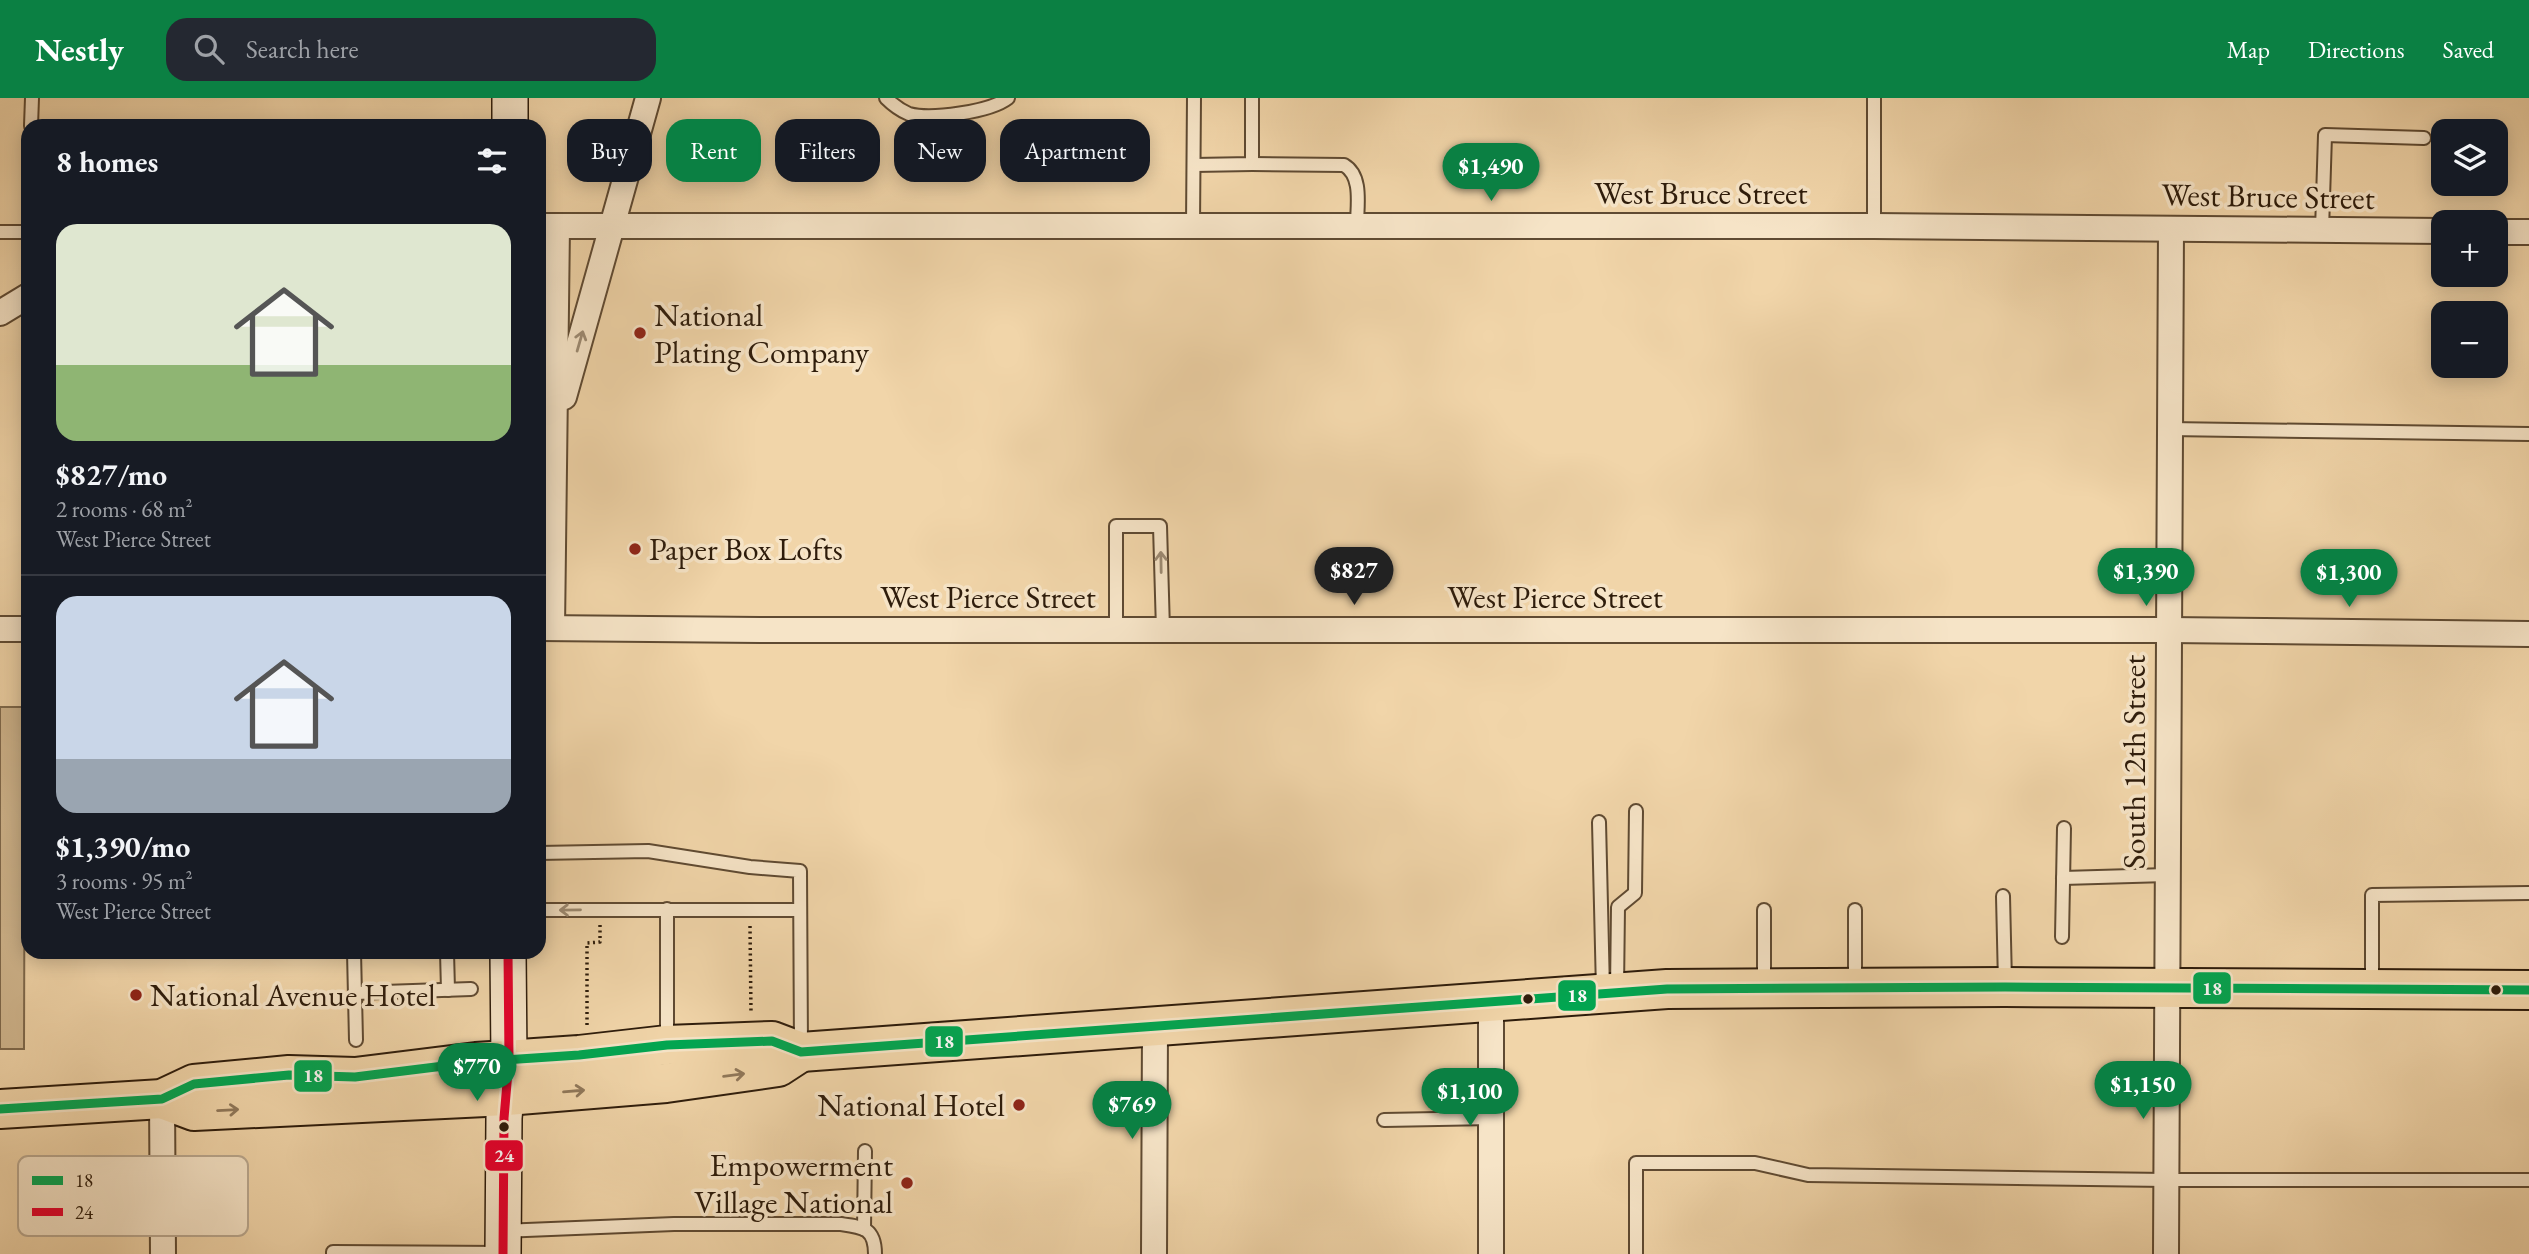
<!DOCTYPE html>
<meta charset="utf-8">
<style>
:root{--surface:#171b24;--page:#242831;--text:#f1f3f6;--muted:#9ea1a6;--line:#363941;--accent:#0b8043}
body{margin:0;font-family:"EB Garamond",serif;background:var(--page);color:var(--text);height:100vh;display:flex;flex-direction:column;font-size:26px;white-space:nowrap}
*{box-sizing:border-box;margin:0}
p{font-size:23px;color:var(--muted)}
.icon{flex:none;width:38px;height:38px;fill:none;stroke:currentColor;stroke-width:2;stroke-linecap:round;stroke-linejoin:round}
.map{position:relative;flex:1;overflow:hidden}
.drawer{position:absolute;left:21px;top:21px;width:525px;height:840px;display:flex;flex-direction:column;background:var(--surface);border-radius:21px;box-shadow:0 4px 18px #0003}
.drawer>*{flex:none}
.banner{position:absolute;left:567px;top:21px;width:665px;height:63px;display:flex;gap:14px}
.controls{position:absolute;left:2431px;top:21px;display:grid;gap:14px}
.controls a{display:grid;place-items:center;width:77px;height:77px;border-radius:14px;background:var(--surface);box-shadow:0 4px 18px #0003;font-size:35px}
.price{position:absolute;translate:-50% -60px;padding:0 16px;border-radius:24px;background:var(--accent);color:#fff;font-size:23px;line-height:46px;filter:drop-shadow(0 2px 4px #0008)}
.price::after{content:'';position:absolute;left:50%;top:42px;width:21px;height:16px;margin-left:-10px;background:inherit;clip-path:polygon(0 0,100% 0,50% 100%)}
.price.current{background:#222;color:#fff}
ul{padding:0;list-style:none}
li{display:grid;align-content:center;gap:14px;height:371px;padding:0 35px}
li+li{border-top:2px solid var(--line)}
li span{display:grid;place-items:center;height:217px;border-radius:21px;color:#555}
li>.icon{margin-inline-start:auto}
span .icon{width:126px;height:126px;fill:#fffc;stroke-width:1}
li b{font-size:30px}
h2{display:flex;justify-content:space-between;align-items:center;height:84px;padding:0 35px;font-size:30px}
.chip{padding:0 24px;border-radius:21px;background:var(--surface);box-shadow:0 4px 18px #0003;font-size:24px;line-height:63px}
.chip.current{background:var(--accent);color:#fff}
header{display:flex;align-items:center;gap:42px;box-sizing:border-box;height:98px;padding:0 35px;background:var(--accent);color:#fff}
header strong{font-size:33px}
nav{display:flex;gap:38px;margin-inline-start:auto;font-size:24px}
.search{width:490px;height:63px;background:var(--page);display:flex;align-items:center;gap:18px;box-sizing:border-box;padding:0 24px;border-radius:21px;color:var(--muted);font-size:26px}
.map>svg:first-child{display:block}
</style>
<header>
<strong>Nestly</strong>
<div class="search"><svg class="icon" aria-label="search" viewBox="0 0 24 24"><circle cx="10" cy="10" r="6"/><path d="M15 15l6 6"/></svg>Search here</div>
<nav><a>Map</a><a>Directions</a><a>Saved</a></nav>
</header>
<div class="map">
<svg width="2529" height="1156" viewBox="0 0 2529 1156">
<rect width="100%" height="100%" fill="#f1d5a9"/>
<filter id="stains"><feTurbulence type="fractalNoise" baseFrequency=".00286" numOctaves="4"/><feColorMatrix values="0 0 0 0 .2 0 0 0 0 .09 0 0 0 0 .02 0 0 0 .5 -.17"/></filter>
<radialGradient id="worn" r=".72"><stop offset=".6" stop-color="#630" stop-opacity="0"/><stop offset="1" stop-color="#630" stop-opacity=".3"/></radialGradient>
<polygon fill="#d0b68e" stroke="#7f694c" stroke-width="2" points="0,609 25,609 24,951 0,951"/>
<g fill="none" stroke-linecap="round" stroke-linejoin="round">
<defs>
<g id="lane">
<path d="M886,0C892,6 902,13 909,16C931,22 990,14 1008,0"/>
<polyline points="1874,0 1874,128"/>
<polyline points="31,28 32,0"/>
<path d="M1252,66L1344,67C1363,78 1357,108 1357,127"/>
<polyline points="1194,67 1252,66 1252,0"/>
<polyline points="1193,127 1194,0"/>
<polyline points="2322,132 2325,37 2424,40"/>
<polyline points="0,134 28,134"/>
<polyline points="2169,331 2529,336"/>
<polyline points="1116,532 1116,428 1160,428 1163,532"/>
<polyline points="1599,724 1603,892"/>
<polyline points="539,755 648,753 750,769 800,773 801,950"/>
<polyline points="2063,780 2167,777"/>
<polyline points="2003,798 2005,885"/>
<polyline points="539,812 800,812"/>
<polyline points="2062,839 2064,730"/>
<polyline points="354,854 356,942"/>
<polyline points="447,854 448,892"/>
<polyline points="1764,885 1764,812"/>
<polyline points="1855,886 1855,812"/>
<polyline points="2372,888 2372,797 2529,795"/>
<polyline points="1617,891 1618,809 1635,795 1636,713"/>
<polyline points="355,895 471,891"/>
<polyline points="667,943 667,811"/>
<polyline points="1384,1022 1492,1020"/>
<polyline points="864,1131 865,1053"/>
<path d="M504,1133L674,1126H841C863,1129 875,1130 875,1156"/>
<polyline points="333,1156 333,1154 502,1155"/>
<polyline points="1636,1156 1636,1065 1755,1065 1808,1077 2166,1082 2529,1082"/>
</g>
<g id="street">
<polyline points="539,128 1874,128 2443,133"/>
<polyline points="2496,134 2529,134"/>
<polyline points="0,215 28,198"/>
<polyline points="564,299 648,0"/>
<polyline points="539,530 760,532 2169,532 2529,536"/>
<polyline points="552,530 557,128"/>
<polyline points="0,531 28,531"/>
<polyline points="1491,905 1491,1156"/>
<polyline points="162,1001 163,1156"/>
<polyline points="1154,1156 1155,930"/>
<polyline points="2166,1156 2171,131"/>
</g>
<g id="secondary">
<polyline points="510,28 510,0"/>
<polyline points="503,1156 504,1020 509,962 508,854"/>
</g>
<g id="primary">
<polyline points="162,1001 194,1013 506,998 666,985 778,969 801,954"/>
<polyline points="0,1011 162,1001 194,986 289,977 355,979 476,964 579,957 667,947 772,943 801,954 1667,891 2005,889 2529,892"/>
</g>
</defs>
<use href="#lane" stroke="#5f4a32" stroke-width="16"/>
<use href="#street" stroke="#5f4a32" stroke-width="28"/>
<use href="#secondary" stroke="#2e1c0b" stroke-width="38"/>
<use href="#primary" stroke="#2e1c0b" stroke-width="42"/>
<g stroke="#2e1c0b" stroke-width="3.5" stroke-dasharray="2 3.5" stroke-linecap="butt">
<polyline points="750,828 751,915"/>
<polyline points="587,927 587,845 600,844 600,827"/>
</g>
<use href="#lane" stroke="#f6e4c7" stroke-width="12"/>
<use href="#street" stroke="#f6e4c7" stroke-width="24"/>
<use href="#secondary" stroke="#f6e4c7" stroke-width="35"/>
<use href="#primary" stroke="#f1d5a9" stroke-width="38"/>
<defs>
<polyline id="bus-1" points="0,1011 162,1001 194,986 289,977 355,979 476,964 579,957 667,947 772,943 801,954 1667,891 2005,889 2529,892"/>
<polyline id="bus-2" points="503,1156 504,1020 509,962 508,854"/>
</defs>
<use href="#bus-1" stroke="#f6e4c7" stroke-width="14"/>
<use href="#bus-2" stroke="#f6e4c7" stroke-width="14"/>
<use href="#bus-1" stroke="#00a651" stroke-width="9"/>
<use href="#bus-2" stroke="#e4002b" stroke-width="9"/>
</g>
<defs><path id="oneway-shaft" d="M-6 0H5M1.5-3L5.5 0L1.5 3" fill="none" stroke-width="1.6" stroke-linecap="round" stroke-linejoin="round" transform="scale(1.75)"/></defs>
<g stroke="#9c8a72">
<use href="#oneway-shaft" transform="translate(580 243) rotate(-74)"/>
<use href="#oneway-shaft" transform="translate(1161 464) rotate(-91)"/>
<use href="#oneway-shaft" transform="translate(570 812) rotate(179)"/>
</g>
<g stroke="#90785a">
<use href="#oneway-shaft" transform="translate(734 977) rotate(-7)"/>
<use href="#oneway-shaft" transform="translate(574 993) rotate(-5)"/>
<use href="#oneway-shaft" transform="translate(228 1012) rotate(-3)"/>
</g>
<g fill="#8f2418" stroke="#f6e4c7" stroke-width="2.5">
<circle cx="640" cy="235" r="7"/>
<circle cx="635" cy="451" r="7"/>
<circle cx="136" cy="897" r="7"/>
<circle cx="1019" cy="1007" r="7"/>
<circle cx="907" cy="1085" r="7"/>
</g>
<g fill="#2e1c0b" stroke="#f6e4c7" stroke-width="2.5">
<circle cx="2496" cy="892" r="6"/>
<circle cx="1528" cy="901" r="6"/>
<circle cx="504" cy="1029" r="6"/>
</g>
<g text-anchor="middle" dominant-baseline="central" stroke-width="7" stroke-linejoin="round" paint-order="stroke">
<g font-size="32" fill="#2e1c0b" stroke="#f6e4c7">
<text x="1701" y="95">West Bruce Street</text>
<text transform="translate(2268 98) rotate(1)">West Bruce Street</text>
<text x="988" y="499">West Pierce Street</text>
<text x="1555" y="499">West Pierce Street</text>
<text transform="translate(2134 664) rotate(-90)">South 12th Street</text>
</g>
<g font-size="32" fill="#2e1c0b" stroke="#f6e4c7" text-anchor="start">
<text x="654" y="217">National<tspan x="654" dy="37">Plating Company</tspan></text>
<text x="649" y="451">Paper Box Lofts</text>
<text x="150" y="897">National Avenue Hotel</text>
<text x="1005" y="1007" text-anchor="end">National Hotel</text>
<text x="893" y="1067" text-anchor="end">Empowerment<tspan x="893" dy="37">Village National</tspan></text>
</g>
</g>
<rect x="18" y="1058" width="230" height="80" rx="10" fill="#f6e4c7" stroke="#baa88f" stroke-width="2"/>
<rect x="32" y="1078" width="31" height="9" fill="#00a651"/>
<rect x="32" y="1110" width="31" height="8" fill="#e4002b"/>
<g font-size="19" fill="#2e1c0b">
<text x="75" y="1089">18</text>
<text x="75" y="1121">24</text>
</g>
<g stroke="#f6e4c7" stroke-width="2.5">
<rect x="2192" y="873" width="40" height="34" rx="7" fill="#00a651"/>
<rect x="1557" y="881" width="40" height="33" rx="7" fill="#00a651"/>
<rect x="924" y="927" width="40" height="33" rx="7" fill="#00a651"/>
<rect x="293" y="961" width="40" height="34" rx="7" fill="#00a651"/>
<rect x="484" y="1041" width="40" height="33" rx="7" fill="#e4002b"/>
</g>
<g font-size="19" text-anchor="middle" font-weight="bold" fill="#fff">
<text x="2212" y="897">18</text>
<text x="1577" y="904">18</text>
<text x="944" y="950">18</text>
<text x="313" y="984">18</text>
<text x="504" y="1064">24</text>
</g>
<rect width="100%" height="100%" filter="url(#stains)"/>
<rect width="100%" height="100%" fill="url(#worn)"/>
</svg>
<div class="controls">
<a><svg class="icon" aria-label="layers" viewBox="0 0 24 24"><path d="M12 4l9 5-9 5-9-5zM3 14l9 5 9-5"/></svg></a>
<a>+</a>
<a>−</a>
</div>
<b class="price" style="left:1491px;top:105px">$1,490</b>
<b class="price current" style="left:1354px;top:509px">$827</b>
<b class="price" style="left:2146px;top:510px">$1,390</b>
<b class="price" style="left:2349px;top:511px">$1,300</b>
<b class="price" style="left:477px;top:1005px">$770</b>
<b class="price" style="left:2143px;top:1023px">$1,150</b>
<b class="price" style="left:1470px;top:1030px">$1,100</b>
<b class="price" style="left:1132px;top:1043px">$769</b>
<div class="banner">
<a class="chip">Buy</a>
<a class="chip current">Rent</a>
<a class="chip">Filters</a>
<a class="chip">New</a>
<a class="chip">Apartment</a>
</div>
<section class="drawer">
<h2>8 homes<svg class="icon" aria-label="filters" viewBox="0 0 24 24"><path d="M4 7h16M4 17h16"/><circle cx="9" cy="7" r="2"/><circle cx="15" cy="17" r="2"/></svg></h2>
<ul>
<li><span style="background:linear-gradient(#dfe7d0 65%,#8fb573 0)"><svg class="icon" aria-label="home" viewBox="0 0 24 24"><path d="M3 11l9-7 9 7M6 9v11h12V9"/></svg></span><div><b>$827/mo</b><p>2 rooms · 68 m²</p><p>West Pierce Street</p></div></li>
<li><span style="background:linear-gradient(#c9d6e8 75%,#9aa5b1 0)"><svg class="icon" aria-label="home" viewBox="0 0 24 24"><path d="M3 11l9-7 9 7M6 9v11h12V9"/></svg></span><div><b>$1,390/mo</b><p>3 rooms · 95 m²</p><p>West Pierce Street</p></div></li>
</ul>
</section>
</div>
